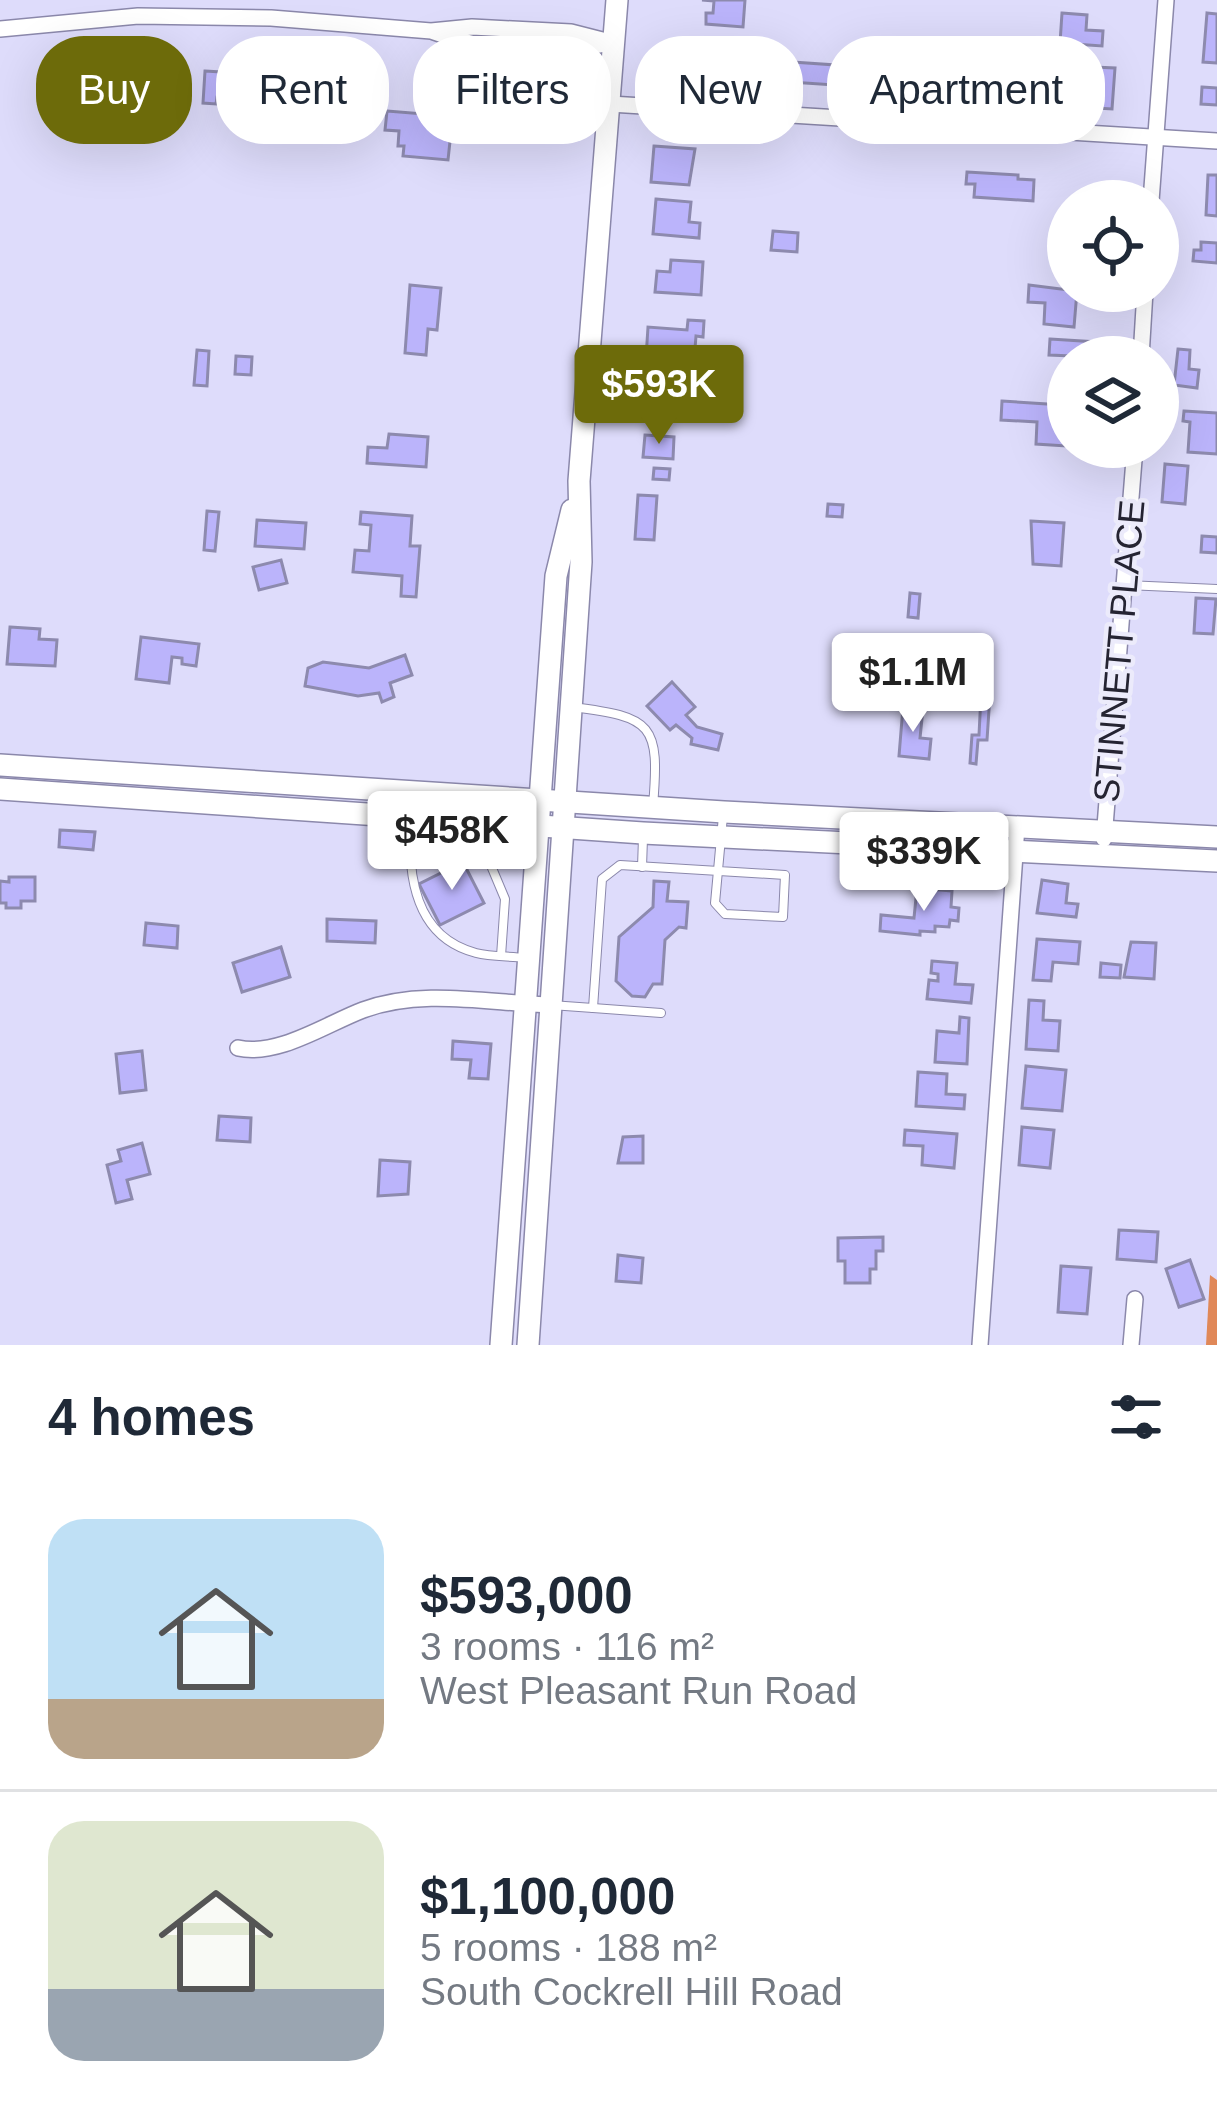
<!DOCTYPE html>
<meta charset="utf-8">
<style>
:root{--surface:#fff;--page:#f2f2f3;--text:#1f2937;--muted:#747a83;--line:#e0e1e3;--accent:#6d6b0a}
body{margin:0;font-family:Helvetica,sans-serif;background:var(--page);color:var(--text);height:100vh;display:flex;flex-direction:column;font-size:45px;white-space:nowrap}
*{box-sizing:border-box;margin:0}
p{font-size:39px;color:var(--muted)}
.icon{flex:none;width:66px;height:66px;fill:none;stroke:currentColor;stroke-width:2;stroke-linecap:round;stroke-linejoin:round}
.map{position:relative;height:1345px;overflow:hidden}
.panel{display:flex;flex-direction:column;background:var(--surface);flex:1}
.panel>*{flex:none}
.hud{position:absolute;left:36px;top:36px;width:1146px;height:108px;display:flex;gap:24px}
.buttons{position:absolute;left:1047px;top:180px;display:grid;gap:24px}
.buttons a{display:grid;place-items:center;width:132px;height:132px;border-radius:50%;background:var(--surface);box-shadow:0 12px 48px #0002;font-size:60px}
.price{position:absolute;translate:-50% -102px;padding:0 27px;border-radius:12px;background:#fff;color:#222;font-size:39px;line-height:78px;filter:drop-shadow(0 3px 6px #0008)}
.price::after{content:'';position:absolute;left:50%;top:72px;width:36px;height:27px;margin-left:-18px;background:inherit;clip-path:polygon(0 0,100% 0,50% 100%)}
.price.on{background:var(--accent);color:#fff}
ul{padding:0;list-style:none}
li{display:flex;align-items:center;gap:36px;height:300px;padding:0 48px}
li+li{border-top:3px solid var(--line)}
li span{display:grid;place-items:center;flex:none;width:336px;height:240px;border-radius:36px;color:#555}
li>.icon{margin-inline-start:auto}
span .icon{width:144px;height:144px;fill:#fffc;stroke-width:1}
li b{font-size:51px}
h2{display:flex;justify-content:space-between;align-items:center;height:144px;padding:0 48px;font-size:51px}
.chip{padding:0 42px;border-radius:48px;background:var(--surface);box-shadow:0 12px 48px #0002;font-size:42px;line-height:108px}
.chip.on{background:var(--accent);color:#fff}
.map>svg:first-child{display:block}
</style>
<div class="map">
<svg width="1217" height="1345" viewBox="0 0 1217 1345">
<rect width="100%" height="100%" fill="#dedcfb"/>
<polygon fill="#e08858" points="1210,1275 1217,1280 1217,1345 1206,1345"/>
<g fill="#bbb4fb" stroke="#8d8aae" stroke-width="3">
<polygon points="702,0 745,0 743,27 706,24 706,13 713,13 714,1"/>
<polygon points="1062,13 1087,15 1086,30 1103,31 1102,46 1060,43"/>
<polygon points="1207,13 1217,14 1217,63 1203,62"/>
<polygon points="666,50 703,53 702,72 665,70"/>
<polygon points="778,61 835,65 834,85 776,81"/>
<polygon points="1093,67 1115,68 1112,109 1063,106 1064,90 1087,91"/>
<polygon points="205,71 254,74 252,106 239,105 240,99 217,97 216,104 203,103"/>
<polygon points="1202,87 1217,88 1217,105 1201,104"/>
<polygon points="387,111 437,115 436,122 452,123 448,160 403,156 404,146 398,146 399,131 385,130"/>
<polygon points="654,146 695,149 689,185 651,182"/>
<polygon points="967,172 1018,175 1018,179 1034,180 1033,201 974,197 975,184 966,184"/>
<polygon points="1208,175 1217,175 1217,216 1206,215"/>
<polygon points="656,199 691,202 689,222 700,223 699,238 653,234"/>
<polygon points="773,231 798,233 797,252 771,250"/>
<polygon points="1201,242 1217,243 1217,263 1193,261 1194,250 1201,250"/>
<polygon points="671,260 703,262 701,295 655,292 657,271 670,272"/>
<polygon points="410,285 441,288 437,330 428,329 426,355 405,353"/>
<polygon points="1029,285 1077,291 1074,327 1044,324 1045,303 1028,302"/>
<polygon points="688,320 704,321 703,337 696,336 694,361 646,358 648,327 687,330"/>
<polygon points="1050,339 1097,342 1096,357 1049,355"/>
<polygon points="1178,349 1190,350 1189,369 1199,370 1197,388 1174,385"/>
<polygon points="197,350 209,351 207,386 194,385"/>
<polygon points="236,356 252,357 251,375 235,374"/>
<polygon points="1002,401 1062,405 1062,411 1068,412 1066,446 1036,444 1037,422 1001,420"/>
<polygon points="1184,411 1217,413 1217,454 1188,452 1190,422 1183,421"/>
<polygon points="389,434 428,437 426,467 367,463 368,447 387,448"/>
<polygon points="645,435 674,437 673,459 643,457"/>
<polygon points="1165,464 1188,466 1185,504 1162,502"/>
<polygon points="654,468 670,469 669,480 653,479"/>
<polygon points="638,495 657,496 654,540 635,539"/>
<polygon points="828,504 843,505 842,517 827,516"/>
<polygon points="207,511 219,512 215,551 204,550"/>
<polygon points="361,512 412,516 410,546 420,546 416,597 401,596 402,576 353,572 355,550 369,551 371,525 360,524"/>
<polygon points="257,520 306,523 304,549 255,546"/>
<polygon points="1031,521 1064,523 1061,566 1033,564"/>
<polygon points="1202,536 1217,537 1217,553 1201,552"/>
<polygon points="281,560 287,583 259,590 253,567"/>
<polygon points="910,593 920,594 918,618 908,617"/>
<polygon points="1196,598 1216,599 1213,634 1194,633"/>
<polygon points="10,627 40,629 39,639 57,640 55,666 7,664"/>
<polygon points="141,637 199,644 196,666 182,664 182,658 172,657 169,683 136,679"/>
<polygon points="405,655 412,675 390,683 394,697 382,702 379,693 358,696 305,686 308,668 323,662 369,668"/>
<polygon points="672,682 695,707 686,715 697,727 722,734 718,750 691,744 692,738 676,725 670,730 647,706"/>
<polygon points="981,695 990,695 987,740 978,740 976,764 970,763 972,735 979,735"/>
<polygon points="903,707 923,709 920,738 931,739 929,759 899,756"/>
<polygon points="60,830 95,832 93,850 59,847"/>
<polygon points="463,862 484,903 440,925 419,884"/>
<polygon points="9,877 35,877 35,901 21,901 21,908 6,908 6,903 0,903 0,881 9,882"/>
<polygon points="1042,880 1068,884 1066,903 1078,904 1076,917 1037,913"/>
<polygon points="654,881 669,882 667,901 688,902 686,928 679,927 665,940 662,984 653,984 645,997 632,996 616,981 619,937 653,907"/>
<polygon points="917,888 952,891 951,907 959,908 958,921 950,920 949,927 935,926 935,932 920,931 920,935 880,931 881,915 914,918"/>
<polygon points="327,919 376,921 375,943 327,941"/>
<polygon points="146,923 178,926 177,948 144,945"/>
<polygon points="1037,939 1080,942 1078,964 1053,962 1051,981 1033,980"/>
<polygon points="1131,942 1156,943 1154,979 1124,977"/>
<polygon points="281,947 290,977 242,992 233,963"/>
<polygon points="932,961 957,963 955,984 973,985 971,1003 927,999 929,980 938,981 938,974 931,973"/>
<polygon points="1101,963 1121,965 1120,978 1100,977"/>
<polygon points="1029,1000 1044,1001 1043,1020 1060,1021 1058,1051 1026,1049"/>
<polygon points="960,1017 969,1018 967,1064 935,1062 937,1031 959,1033"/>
<polygon points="453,1041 491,1044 488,1079 469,1078 471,1060 452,1059"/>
<polygon points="142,1051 146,1090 120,1093 116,1054"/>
<polygon points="1026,1066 1066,1070 1062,1111 1022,1108"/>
<polygon points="918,1072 947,1074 946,1094 965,1095 964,1109 916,1106"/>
<polygon points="219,1116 251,1118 250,1142 217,1140"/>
<polygon points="1022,1127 1054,1130 1050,1168 1019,1165"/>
<polygon points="905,1130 957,1134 954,1168 922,1165 923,1146 904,1145"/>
<polygon points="643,1136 643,1163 618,1163 623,1137"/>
<polygon points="142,1143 150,1174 127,1180 132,1199 116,1203 107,1165 121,1161 118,1150"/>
<polygon points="380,1160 410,1162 408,1194 378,1196"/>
<polygon points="1119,1230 1158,1232 1156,1262 1117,1259"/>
<polygon points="883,1237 883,1251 876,1251 876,1269 870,1269 870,1283 845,1283 845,1261 838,1261 838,1238"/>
<polygon points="618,1255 643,1258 641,1283 616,1281"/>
<polygon points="1190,1260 1204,1299 1179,1307 1166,1269"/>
<polygon points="1061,1266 1091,1268 1087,1314 1058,1312"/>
</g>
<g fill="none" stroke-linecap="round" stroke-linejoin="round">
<defs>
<g id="lane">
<polyline points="1126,585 1217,589"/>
<path d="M572,707C653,717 660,724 653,806"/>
<path d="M411,820C407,874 414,937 476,953C491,957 509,956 525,958"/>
<polyline points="484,849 505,899 501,956"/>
<polyline points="642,867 643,838"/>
<polyline points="551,1005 593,1008 602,879 620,865 785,875 783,917 725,914 715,903 723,816"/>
<polyline points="593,1008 661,1013"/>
</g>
<g id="street">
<polyline points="0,29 138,16 271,18 431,31 472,27 571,32 614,43"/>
<path d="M434,32C490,53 552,56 610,43"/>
<polyline points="610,104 1217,141"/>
<polyline points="1151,201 1166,0"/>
<polyline points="1141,357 1145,291"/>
<polyline points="1104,839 1135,447"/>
<path d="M238,1048C278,1057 326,1024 363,1010C422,988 488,1003 550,1005"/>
<polyline points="980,1345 1017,826"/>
<polyline points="1131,1345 1135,1299"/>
</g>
<g id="secondary">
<polyline points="0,765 724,812 1217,837"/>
<polyline points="0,789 643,833 1217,861"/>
<polyline points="501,1345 556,576 572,510"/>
<polyline points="528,1345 581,562 579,481 617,0"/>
</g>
</defs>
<use href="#lane" stroke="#8b88ab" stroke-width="10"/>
<use href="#street" stroke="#8b88ab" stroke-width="18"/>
<use href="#secondary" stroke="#8b88ab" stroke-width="24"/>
<use href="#lane" stroke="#fff" stroke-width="8"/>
<use href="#street" stroke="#fff" stroke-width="15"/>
<use href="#secondary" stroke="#fff" stroke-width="21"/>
</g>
<g text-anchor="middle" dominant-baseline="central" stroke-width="9" stroke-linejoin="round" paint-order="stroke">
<g font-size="36" fill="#252432" stroke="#ecebfb">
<text transform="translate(1119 651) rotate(-85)">STINNETT PLACE</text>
</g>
</g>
</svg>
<div class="buttons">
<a><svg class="icon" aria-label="locate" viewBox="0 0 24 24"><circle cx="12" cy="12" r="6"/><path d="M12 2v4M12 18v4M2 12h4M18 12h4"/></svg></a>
<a><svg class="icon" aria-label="layers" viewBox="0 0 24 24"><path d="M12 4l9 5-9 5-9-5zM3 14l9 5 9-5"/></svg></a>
</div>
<b class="price on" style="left:659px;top:447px">$593K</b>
<b class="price" style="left:913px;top:735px">$1.1M</b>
<b class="price" style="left:452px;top:893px">$458K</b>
<b class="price" style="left:924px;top:914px">$339K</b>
<div class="hud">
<a class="chip on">Buy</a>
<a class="chip">Rent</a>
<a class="chip">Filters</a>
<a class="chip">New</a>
<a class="chip">Apartment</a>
</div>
</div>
<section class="panel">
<h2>4 homes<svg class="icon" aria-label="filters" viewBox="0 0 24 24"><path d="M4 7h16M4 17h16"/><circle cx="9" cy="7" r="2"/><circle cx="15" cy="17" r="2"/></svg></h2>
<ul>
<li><span style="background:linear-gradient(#bfe0f5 75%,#b9a48a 0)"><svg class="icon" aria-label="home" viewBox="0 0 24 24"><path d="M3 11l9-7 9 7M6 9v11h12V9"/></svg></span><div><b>$593,000</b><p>3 rooms · 116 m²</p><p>West Pleasant Run Road</p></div></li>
<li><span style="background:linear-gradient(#dfe7d0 70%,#9aa5b1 0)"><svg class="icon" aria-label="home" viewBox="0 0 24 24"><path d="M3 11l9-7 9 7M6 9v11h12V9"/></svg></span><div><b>$1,100,000</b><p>5 rooms · 188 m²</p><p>South Cockrell Hill Road</p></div></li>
</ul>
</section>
